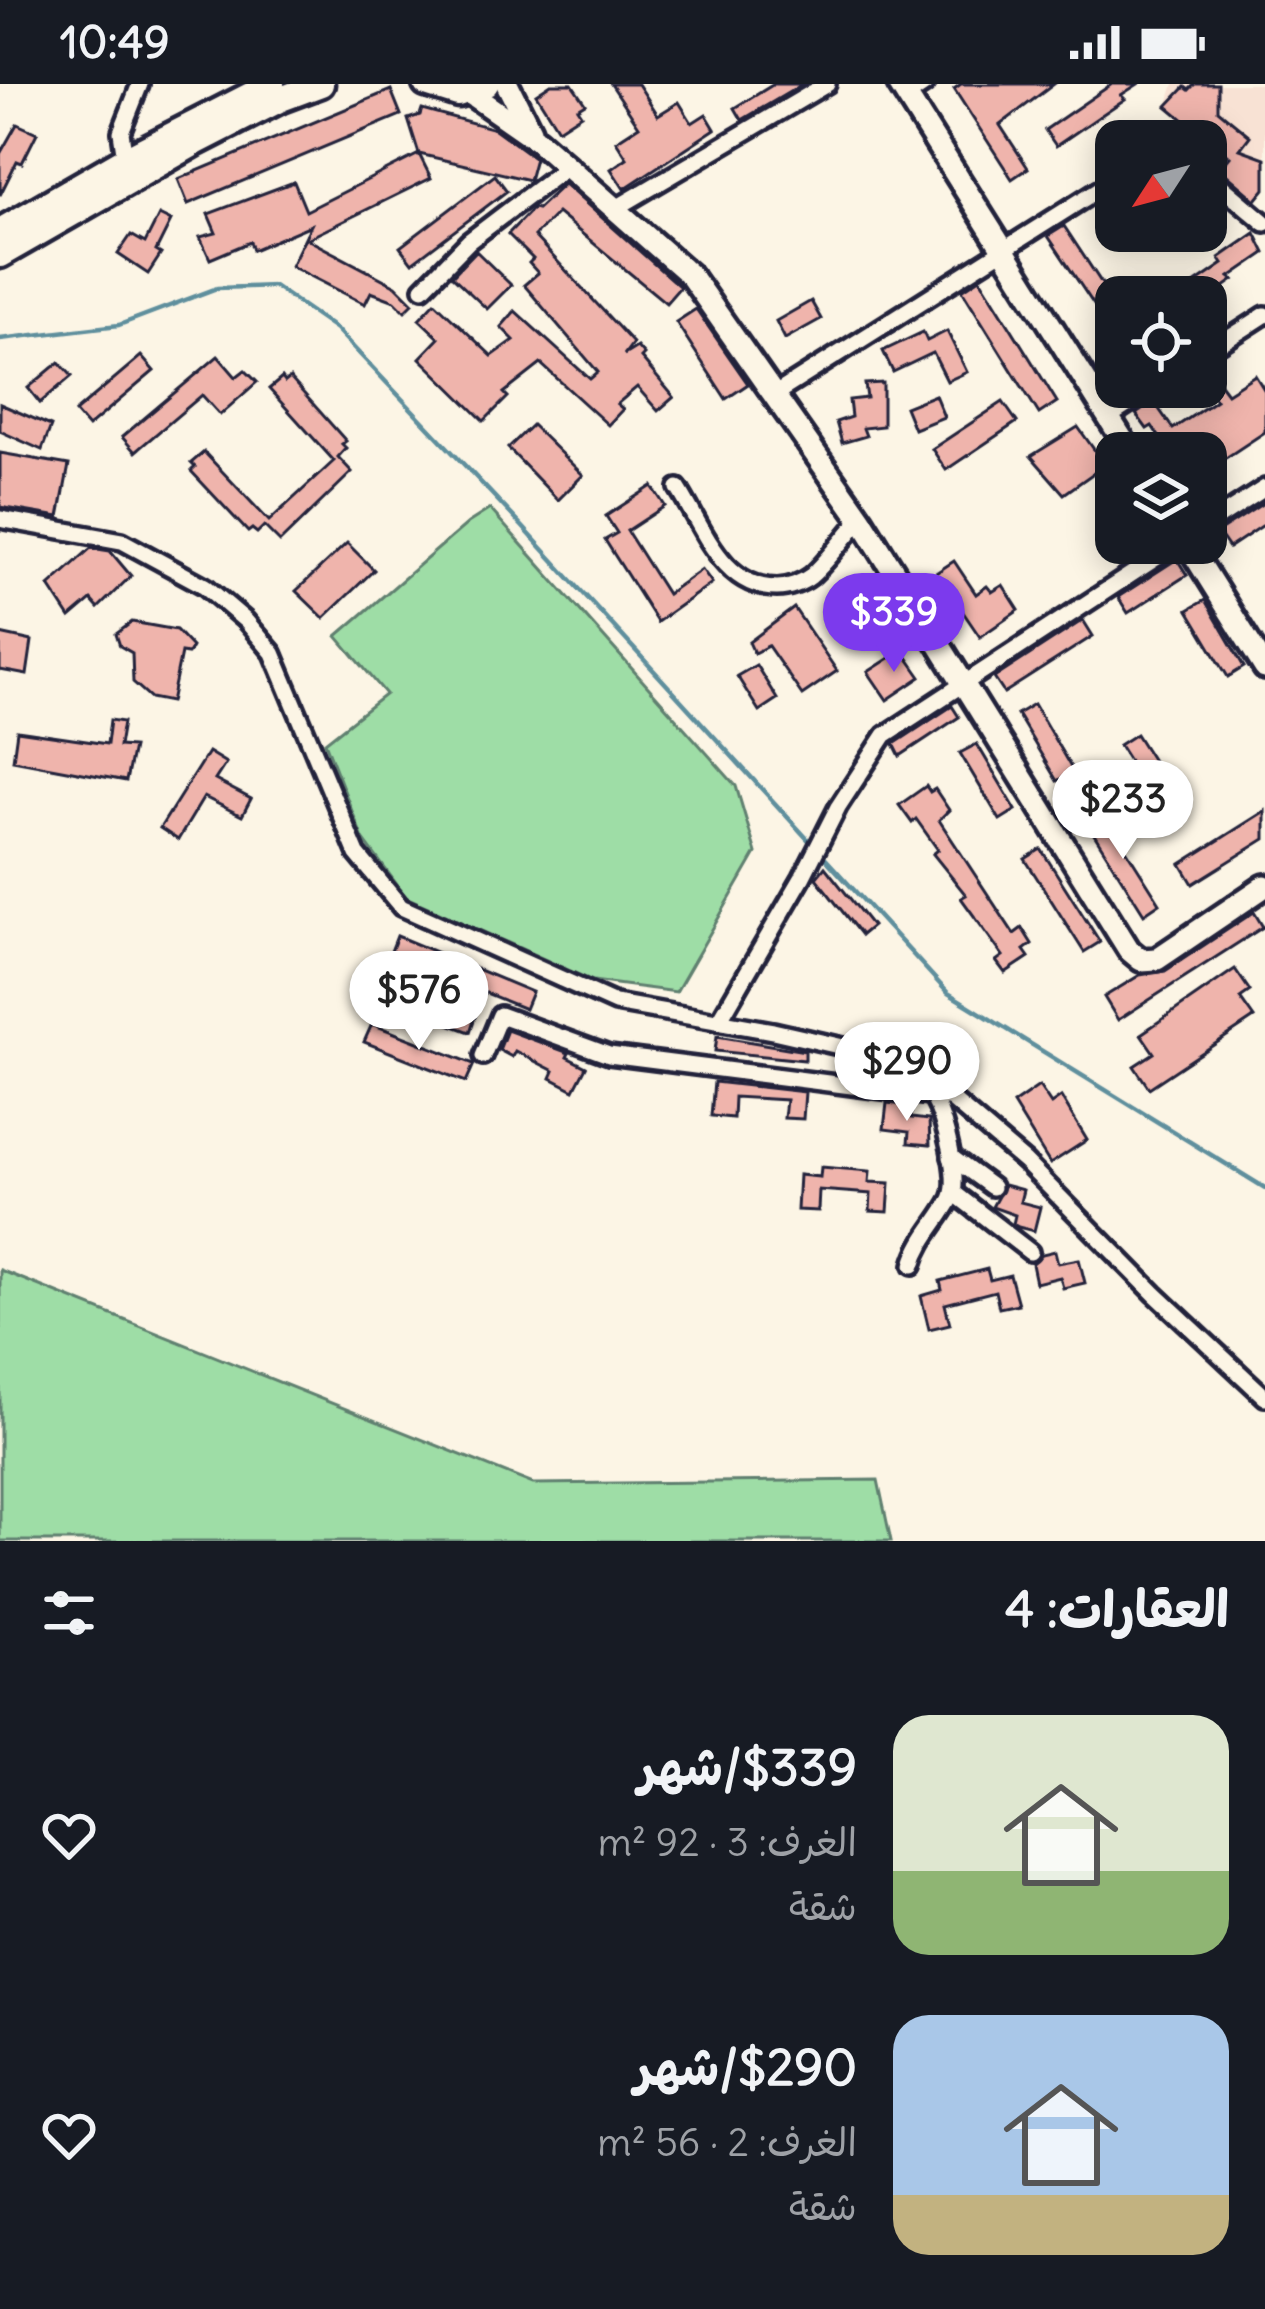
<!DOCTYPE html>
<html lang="ar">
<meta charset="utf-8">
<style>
:root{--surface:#171b24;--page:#242831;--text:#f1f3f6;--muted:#9ea1a6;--accent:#7c3aed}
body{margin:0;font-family:Delius,"Playpen Sans Arabic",sans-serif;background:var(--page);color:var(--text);direction:rtl;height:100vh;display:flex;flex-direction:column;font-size:45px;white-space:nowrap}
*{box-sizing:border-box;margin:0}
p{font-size:39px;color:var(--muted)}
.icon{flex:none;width:66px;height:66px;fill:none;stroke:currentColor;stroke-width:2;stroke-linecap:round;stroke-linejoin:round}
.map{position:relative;height:1457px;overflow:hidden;direction:ltr}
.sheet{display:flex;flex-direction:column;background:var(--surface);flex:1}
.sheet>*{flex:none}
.needle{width:78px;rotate:234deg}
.fabs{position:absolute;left:1095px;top:36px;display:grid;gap:24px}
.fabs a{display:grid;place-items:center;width:132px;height:132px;border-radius:24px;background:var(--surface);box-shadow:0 6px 30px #0003;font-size:60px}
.price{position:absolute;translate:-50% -102px;padding:0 27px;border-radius:42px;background:#fff;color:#222;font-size:39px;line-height:78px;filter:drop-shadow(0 3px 6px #0008)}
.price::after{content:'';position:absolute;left:50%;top:72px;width:36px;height:27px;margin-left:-18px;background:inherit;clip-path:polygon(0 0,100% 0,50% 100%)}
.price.active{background:var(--accent);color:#fff}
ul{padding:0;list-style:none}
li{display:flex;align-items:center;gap:36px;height:300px;padding:0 36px}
li span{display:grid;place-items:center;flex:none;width:336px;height:240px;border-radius:36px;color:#555}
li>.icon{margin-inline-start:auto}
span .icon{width:144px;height:144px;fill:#fffc;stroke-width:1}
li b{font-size:51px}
h2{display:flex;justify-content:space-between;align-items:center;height:144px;padding:0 36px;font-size:51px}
.status{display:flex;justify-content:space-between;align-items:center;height:84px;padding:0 60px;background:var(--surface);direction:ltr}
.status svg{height:33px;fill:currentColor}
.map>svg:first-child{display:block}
</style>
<div class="status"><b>10:49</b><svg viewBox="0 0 49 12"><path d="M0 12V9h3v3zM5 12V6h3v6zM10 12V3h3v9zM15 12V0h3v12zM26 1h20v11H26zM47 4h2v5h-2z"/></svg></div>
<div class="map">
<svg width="1265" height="1457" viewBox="0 0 1265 1457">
<rect width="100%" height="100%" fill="#fcf5e5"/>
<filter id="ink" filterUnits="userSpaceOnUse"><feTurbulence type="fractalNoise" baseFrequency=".00833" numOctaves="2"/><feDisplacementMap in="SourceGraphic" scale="24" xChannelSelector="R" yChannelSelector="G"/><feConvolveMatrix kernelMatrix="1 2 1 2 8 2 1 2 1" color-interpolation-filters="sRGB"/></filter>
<g filter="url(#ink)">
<polygon fill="#f8e2d4" points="1174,0 1265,0 1265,105 1254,118 1219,87 1230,72 1201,48 1192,57 1185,37 1167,22"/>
<g fill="#9edda6" stroke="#608070" stroke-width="3">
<polygon points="490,425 736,702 756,769 676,908 593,897 406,813 363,755 325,658 386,610 337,552 468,439"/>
<polygon points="0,1186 533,1400 878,1396 891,1457 0,1457"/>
</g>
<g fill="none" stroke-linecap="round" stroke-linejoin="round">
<polyline stroke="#5f8f9d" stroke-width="4.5" points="0,255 119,241 217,204 274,202 336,245 522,442 948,909 1265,1104"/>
</g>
<g fill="#efb4ac" stroke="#22223b" stroke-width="3">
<polygon points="551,0 572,0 585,19 577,24 581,30 558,45 536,10"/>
<polygon points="611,0 638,0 658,31 679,18 692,39 706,30 715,45 624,105 611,85 627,74 616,57 639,42"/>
<polygon points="774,0 803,0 742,36 735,24"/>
<polygon points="961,0 1054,0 1000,41 1028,84 1012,95 954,5"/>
<polygon points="1112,0 1138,0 1121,11 1125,15 1056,62 1045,46"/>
<polygon points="1195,0 1218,0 1218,26 1250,52 1240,65 1265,74 1265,105 1256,116 1220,85 1230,73 1200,47 1192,57 1185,37 1167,22 1185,3 1189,6"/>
<polygon points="391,6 401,31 188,120 178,95"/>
<polygon points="422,25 495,45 535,74 529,96 419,70 408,35 420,31"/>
<polygon points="17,40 37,49 22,79 17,77 0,111 0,70"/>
<polygon points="419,70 431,94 307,155 396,202 413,219 405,227 395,217 371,208 365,220 291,182 311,141 253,166 250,158 210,175 200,153 216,149 208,130 294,98 306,127"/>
<polygon points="495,91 507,107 412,179 400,163"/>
<polygon points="564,100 680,203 666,219 557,129 534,152 633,259 624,271 637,263 644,271 641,274 674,313 658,327 637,303 617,320 623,325 608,341 541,280 504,309 508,313 484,337 420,274 439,254 419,235 435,218 492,272 514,256 501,243 515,227 590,295 598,288 524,201 538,189 529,179 533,175 508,150 533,124 537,125"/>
<polygon points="159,131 171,137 156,167 161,170 148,190 118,170 131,151 145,159"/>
<polygon points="1064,142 1116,221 1116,254 1048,152"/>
<polygon points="1255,149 1265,169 1230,193 1234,196 1210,213 1175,213 1223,180 1219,174"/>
<polygon points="476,167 511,201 487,225 452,192"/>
<polygon points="980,194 1057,318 1039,330 962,206"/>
<polygon points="811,217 821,235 785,255 776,237"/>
<polygon points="696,225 748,300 726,315 676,238"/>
<polygon points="947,247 967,288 947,297 933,269 893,288 883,267 923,248 927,257"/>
<polygon points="141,272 154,287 88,343 75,328"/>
<polygon points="218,272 236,293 245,286 257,298 220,331 202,311 135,368 122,353"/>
<polygon points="59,278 72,292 40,319 28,304"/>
<polygon points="1206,281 1227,309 1255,291 1265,307 1265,348 1206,387 1206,369 1182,369 1175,358 1167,364 1152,342 1147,345 1136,330 1154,318 1173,345 1216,316 1206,302"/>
<polygon points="282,294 285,298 290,294 346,357 342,360 346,364 338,373 352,388 280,458 264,442 257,449 252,445 248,448 191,387 195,383 191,379 204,368 269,437 334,377 269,305"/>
<polygon points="883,299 883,342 863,344 866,352 842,359 836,338 851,333 849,316 867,314 865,300"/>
<polygon points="935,311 944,333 914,345 905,323"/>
<polygon points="1003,318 1017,338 946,386 932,365"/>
<polygon points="0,320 51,342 42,366 0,347"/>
<polygon points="532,341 583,391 558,416 508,364"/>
<polygon points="1078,343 1105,381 1064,410 1031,372"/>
<polygon points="0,369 69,381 59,433 0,423"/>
<polygon points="652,402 665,422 627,447 667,510 702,485 712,499 657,538 605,456 617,449 606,432"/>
<polygon points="1265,418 1265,440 1229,464 1218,448"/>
<polygon points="347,459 374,486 324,534 296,507"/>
<polygon points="91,464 110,467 131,492 98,524 91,516 70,534 49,502"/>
<polygon points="1177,475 1187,491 1128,529 1118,513"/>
<polygon points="954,477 976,510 987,502 992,508 1003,501 1019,526 980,553 950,509 932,521 919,500"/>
<polygon points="1205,516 1244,583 1228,593 1188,526"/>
<polygon points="794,524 837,587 802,611 768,562 754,569 749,558"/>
<polygon points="1083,536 1093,552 1004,609 994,594"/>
<polygon points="132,538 176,546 192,563 188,570 181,569 171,618 151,614 133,598 132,569 120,562 116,550"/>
<polygon points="0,550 32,557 27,591 0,586"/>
<polygon points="902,566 921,593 887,616 868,588"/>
<polygon points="756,581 777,615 759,627 737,592"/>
<polygon points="1034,620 1073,687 1057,697 1017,630"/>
<polygon points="952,622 959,633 900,672 894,660"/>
<polygon points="110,636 123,638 119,662 133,663 126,697 13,676 17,647 107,660"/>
<polygon points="1136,650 1162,691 1145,702 1119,661"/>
<polygon points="977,660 1016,726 1000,736 960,669"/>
<polygon points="208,668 226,679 215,696 251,715 242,732 204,713 178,756 160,744"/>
<polygon points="926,702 930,708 935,705 949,726 939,736 1014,850 1022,844 1032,860 1024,866 1029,873 1005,889 996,877 1003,872 961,814 966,811 933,770 938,766 916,735 912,739 899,721"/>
<polygon points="1101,726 1160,819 1144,830 1085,736"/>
<polygon points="1265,727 1265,755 1193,800 1181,780"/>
<polygon points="1041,765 1100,858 1084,868 1025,775"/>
<polygon points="825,783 872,842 861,851 816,794"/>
<polygon points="1254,828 1263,843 1118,936 1104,913 1140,891 1165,887"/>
<polygon points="397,852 532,908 525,925 390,870"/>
<polygon points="1235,885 1250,907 1240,914 1254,934 1149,1004 1134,982 1154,969 1141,950"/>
<polygon points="373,888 477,927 470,948 365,909"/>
<polygon points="372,940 474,980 466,998 364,958"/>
<polygon points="507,946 569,969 567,973 586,983 574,1006 551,994 554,987 515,967 512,973 499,966"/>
<polygon points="717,952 805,967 805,976 715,967"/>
<polygon points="714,998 805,1008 803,1035 784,1034 786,1016 734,1013 733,1034 711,1032"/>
<polygon points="1039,1002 1051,1020 1061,1013 1087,1056 1050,1080 1013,1020"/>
<polygon points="887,1019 912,1022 911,1034 929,1036 930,1061 908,1059 909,1048 884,1045"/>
<polygon points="821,1083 870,1087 869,1098 890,1099 888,1128 870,1127 871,1110 819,1106 818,1127 797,1126 799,1091 820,1093"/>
<polygon points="1004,1101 1023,1106 1020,1118 1040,1123 1034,1147 1018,1143 1013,1140 1015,1131 992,1123"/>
<polygon points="1055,1167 1058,1179 1079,1175 1085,1199 1063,1204 1060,1193 1036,1199 1032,1180 1042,1170"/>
<polygon points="987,1185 990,1196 1010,1191 1018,1220 999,1224 995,1207 945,1220 950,1240 929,1245 921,1212 942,1206 940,1197"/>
</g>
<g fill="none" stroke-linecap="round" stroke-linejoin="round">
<defs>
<g id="street">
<polyline points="907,12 925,0"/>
<polyline points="125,75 121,48 140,0"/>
<polyline points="1206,89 1265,139"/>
<polyline points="613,126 827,0"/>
<polyline points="423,204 469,157 565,84"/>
<polyline points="1206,269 1265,231"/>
<polyline points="772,312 1109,99"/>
<polyline points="1109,333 1155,303"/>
<path d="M678,404C704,445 723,504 777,504C788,504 802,499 811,492C829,476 845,453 861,435"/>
<polyline points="0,435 122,457 205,502 246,537 273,569 357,770 401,823 615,919 773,947 874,970 950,1014 1025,1078 1155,1210 1265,1313"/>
<polyline points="1206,442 1265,404"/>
<polyline points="719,937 802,794 838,723 885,651 1179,459"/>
<polyline points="483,972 500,931 609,971 946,1014"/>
<polyline points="951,1073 992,1103"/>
<polyline points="954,1109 1030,1168"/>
<path d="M913,1181C920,1155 939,1138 951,1115C961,1094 944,1034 933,1014"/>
</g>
<g id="secondary">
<polyline points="507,0 530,46"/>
<polyline points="899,0 1131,369"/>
<polyline points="468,8 537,56 690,191 861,435 1129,866 1141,876 1157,875 1265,802"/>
<polyline points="1187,459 1265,584"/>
</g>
<g id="primary">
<polyline points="426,0 458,10 486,0"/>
<polyline points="0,147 125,75 272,0"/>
<polyline points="0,171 197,58 281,15 321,0"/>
</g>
</defs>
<use href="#street" stroke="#22223b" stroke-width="24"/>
<use href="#secondary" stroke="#22223b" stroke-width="30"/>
<use href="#primary" stroke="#22223b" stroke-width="33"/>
<use href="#street" stroke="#fcf5e5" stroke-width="15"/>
<use href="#secondary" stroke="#fcf5e5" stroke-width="21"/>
<use href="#primary" stroke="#fcf5e5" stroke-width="24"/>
</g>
</g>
</svg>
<div class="fabs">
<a><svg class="needle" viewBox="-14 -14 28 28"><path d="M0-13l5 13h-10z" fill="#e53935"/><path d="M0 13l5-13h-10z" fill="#9ea1a6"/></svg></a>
<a><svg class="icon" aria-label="locate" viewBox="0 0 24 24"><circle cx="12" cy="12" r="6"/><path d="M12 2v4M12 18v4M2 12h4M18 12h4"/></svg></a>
<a><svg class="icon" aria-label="layers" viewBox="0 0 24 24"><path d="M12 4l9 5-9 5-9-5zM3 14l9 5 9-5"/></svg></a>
</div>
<b class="price active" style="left:894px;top:591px">$339</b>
<b class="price" style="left:1123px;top:778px">$233</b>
<b class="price" style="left:419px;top:969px">$576</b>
<b class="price" style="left:907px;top:1040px">$290</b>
</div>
<section class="sheet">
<h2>العقارات: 4<svg class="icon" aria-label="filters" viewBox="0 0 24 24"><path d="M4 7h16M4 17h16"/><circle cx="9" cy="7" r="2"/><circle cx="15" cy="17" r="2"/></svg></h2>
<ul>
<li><span style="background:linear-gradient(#dfe7d0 65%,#8fb573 0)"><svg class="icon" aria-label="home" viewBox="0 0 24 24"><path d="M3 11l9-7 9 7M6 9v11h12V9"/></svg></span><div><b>$339/شهر</b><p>الغرف: 3 · 92 m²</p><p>شقة</p></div><svg class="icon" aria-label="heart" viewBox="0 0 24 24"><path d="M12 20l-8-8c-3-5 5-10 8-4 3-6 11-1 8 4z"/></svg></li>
<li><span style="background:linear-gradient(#a9c7e8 75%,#c2b280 0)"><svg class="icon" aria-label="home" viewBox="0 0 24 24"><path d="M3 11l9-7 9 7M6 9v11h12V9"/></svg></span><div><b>$290/شهر</b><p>الغرف: 2 · 56 m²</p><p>شقة</p></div><svg class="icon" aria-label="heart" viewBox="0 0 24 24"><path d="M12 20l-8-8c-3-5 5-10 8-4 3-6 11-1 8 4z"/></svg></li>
</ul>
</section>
